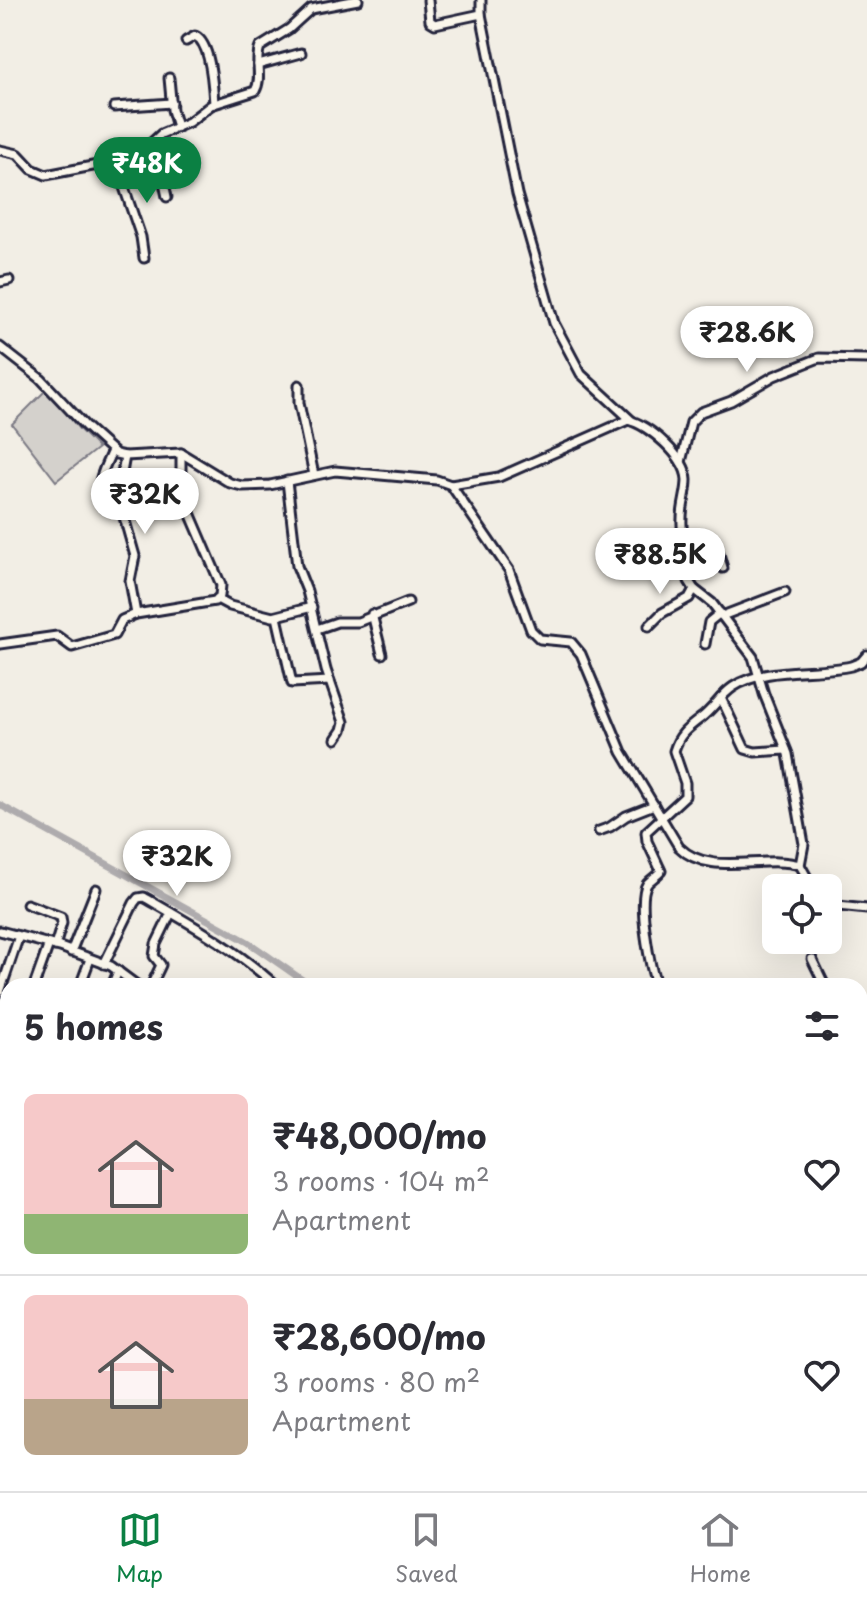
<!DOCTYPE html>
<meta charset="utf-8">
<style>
:root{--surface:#fff;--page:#f2f2f3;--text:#2b2b33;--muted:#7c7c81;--line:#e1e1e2;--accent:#0b8043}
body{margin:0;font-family:"Playpen Sans",sans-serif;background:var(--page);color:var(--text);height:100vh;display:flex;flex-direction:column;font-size:30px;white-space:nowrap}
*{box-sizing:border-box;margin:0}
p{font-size:26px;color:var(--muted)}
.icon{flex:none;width:44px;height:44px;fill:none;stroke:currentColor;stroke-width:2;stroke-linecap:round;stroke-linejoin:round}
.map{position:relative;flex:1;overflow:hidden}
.panel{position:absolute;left:0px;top:978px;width:868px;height:514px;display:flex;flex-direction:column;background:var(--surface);border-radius:24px 24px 0 0;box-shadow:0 8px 32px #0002}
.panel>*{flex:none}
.fabs{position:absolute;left:762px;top:874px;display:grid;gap:16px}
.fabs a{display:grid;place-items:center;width:80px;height:80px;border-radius:12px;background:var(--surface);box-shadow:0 8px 32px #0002;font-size:40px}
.price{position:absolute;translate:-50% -68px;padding:0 18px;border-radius:28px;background:#fff;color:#222;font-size:26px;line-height:52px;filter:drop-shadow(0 2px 4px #0008)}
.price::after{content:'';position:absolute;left:50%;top:48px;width:24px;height:18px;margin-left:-12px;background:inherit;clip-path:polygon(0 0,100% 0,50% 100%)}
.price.active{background:var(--accent);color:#fff}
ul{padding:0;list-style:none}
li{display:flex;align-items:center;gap:24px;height:200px;padding:0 24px}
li+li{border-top:2px solid var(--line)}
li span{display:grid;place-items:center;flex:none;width:224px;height:160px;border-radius:12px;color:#555}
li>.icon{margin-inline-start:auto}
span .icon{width:96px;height:96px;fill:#fffc;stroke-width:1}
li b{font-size:34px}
h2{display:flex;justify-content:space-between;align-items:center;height:96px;padding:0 24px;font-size:34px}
.menu{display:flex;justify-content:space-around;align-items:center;height:112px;border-top:2px solid var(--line);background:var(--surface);font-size:22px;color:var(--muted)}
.menu a{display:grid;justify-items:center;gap:4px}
.menu .active{color:var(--accent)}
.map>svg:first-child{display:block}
</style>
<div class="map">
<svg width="867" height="1491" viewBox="0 0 867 1491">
<rect width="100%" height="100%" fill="#f2eee5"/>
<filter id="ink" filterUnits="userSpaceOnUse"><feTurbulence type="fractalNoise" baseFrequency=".0125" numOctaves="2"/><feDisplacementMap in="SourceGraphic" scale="16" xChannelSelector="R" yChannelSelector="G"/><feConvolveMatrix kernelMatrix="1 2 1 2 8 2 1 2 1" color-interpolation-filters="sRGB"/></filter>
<g filter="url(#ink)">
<polygon fill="#d4d1cc" stroke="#7b7a84" stroke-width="2" points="47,389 79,429 98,448 56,481 12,424"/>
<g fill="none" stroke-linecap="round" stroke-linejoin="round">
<g stroke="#aeabad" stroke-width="7">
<polyline points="0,805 248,942 311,986"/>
<polyline points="860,1483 867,1490"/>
</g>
<defs>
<g id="minor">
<polyline points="428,0 430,21 435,24 481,14 481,0"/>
<polyline points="481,14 517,194 554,323 581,374 632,421"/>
<path d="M186,41L195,36C211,43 213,87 214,104"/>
<polyline points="258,65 301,53"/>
<polyline points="169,78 172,110 177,127"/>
<polyline points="114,107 172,103"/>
<path d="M0,150L18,154L32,169L46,175L129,159L138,155L161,134L189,122L211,105L255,91C263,77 254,61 260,47L289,29L311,9L358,0"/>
<polyline points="138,155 159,160 167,197"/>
<polyline points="115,161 141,237 144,258"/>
<polyline points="0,282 9,280"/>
<path d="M0,347L41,379L86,427L116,454L125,456L181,453L230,483L242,486L270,485L335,471L437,480L451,485L509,570L531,630L540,639L571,642L581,654L622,752L679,847C710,878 763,854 800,865L813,888"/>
<polyline points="299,385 299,403 314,475"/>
<path d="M112,451C105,466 93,488 103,503L118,501"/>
<polyline points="125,456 118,496 135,556 130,581 136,614"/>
<polyline points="681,462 691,422 701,412 731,401 774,376 819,358 867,359"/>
<polyline points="287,481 297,566 307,591 326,670 344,722 342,730 336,739"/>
<path d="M451,485L499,477L628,420C649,425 686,457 687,480C687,493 682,505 682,518C681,538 686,560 689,581L694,589L712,603L753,657L764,694L788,754L804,844L800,865"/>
<polyline points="683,536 707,538 719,554 723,568"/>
<polyline points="217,599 230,606 273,617 312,607"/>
<polyline points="372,614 382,654"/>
<polyline points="722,616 785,592"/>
<polyline points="277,617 292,683 330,681"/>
<polyline points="649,626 662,613 689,598 694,589"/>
<polyline points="317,629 337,622 358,622 408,602"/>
<polyline points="0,644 57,636 72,647 114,635 122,620 136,614 215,601 220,596 221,585 181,492 181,453"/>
<polyline points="705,644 709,622 720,613"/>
<polyline points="721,698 745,749 755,752 786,750"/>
<polyline points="599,831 610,827 626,816 654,805"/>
<polyline points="27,904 61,917 62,923 55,946"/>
<polyline points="828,905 867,909"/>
<polyline points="0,931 60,947 111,966 138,986"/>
<polyline points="71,952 96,889"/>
<polyline points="812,959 825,986"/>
<path d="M104,964L134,903L138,898L144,897C189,923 238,950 276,986"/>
<polyline points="34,986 49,944"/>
<polyline points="80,986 90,959"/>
<polyline points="112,986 118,971"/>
<polyline points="151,986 161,965 154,956 156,944 171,913"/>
<path d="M657,986C650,969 637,899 647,884C651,879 657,876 661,871L647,841L646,832L685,796V783L674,751C679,734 688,728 701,718C713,709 721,695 733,687C765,666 815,674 851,666L861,662L867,655"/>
<polyline points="0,992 19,936"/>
<polyline points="0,1256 8,1255"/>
<polyline points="0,1390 8,1389"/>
<polyline points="0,1435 8,1435"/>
<polyline points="860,1467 867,1470"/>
<polyline points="184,1484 185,1491"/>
<polyline points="614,1484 617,1491"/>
<polyline points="745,1484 751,1491"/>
<polyline points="84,1491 107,1484"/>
<polyline points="314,1491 316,1484"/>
<polyline points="467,1491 507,1484"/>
<polyline points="787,1491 796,1484"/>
</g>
<g id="tertiary">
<polyline points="860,1034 867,1029"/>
<polyline points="0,1104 8,1102"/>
<polyline points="369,1484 373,1491"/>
<polyline points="415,1484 421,1491"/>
<polyline points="389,1491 403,1484"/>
</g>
</defs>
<use href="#minor" stroke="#22223b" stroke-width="13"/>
<use href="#tertiary" stroke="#22223b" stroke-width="15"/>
<use href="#minor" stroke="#fbf7ec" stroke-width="7"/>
<use href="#tertiary" stroke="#fbf7ec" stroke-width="9"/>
</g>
</g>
</svg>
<div class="fabs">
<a><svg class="icon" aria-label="locate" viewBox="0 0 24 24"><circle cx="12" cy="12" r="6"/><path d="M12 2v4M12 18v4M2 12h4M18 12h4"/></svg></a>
</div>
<b class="price active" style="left:147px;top:205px">₹48K</b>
<b class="price" style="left:747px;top:374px">₹28.6K</b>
<b class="price" style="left:145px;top:536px">₹32K</b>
<b class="price" style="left:660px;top:596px">₹88.5K</b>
<b class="price" style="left:177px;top:898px">₹32K</b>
<section class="panel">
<h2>5 homes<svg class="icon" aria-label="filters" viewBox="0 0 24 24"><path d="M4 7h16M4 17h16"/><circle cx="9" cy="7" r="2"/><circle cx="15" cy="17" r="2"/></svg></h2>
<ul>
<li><span style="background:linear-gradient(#f6c9c9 75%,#8fb573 0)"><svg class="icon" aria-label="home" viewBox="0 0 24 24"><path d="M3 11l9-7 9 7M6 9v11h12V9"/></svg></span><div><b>₹48,000/mo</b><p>3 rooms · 104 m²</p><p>Apartment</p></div><svg class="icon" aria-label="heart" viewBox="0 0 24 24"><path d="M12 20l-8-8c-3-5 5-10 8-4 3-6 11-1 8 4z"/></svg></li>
<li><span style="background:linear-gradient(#f6c9c9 65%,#b9a48a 0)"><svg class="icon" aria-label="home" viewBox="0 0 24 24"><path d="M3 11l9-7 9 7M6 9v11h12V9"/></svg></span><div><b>₹28,600/mo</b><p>3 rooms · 80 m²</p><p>Apartment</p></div><svg class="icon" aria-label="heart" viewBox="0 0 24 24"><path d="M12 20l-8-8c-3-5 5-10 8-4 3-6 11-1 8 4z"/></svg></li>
</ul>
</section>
</div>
<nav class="menu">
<a class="active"><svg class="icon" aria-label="map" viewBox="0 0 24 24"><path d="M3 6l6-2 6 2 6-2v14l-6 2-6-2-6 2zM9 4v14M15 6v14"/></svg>Map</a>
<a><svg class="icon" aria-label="saved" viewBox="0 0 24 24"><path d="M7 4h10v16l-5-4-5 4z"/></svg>Saved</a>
<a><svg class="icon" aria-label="home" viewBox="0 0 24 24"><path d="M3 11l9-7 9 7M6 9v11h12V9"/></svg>Home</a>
</nav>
